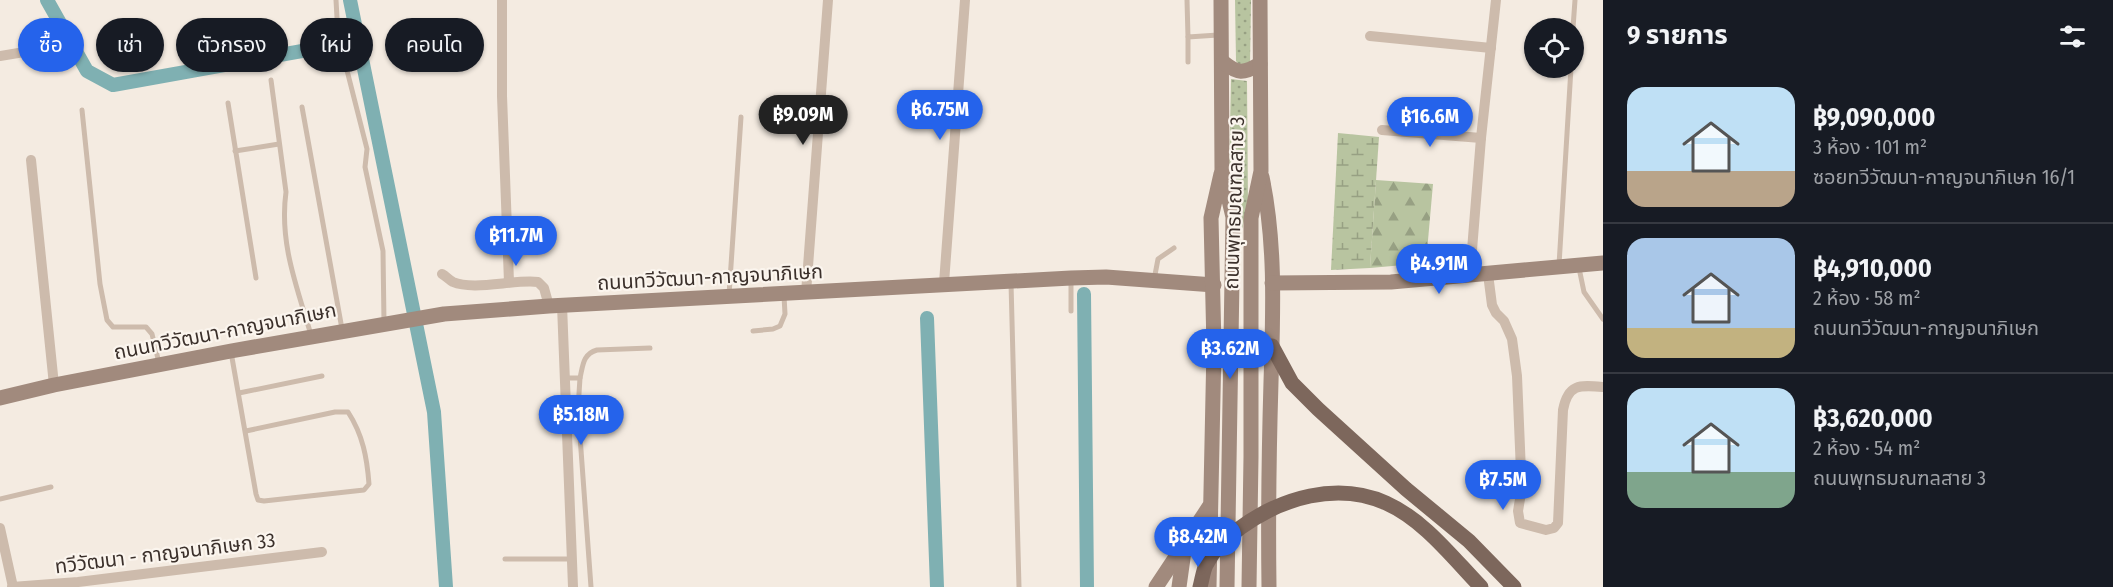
<!DOCTYPE html>
<html lang="th">
<meta charset="utf-8">
<style>
:root{--surface:#171b24;--page:#242831;--text:#f1f3f6;--muted:#9ea1a6;--line:#363941;--accent:#2563eb}
body{margin:0;font-family:"Fira Sans Condensed","Noto Sans Thai",sans-serif;background:var(--page);color:var(--text);height:100vh;display:flex;flex-direction:column;font-size:22px;white-space:nowrap}
*{box-sizing:border-box;margin:0}
p{font-size:20px;color:var(--muted)}
.icon{flex:none;width:33px;height:33px;fill:none;stroke:currentColor;stroke-width:2;stroke-linecap:round;stroke-linejoin:round}
.map{position:relative;flex:1;overflow:hidden}
.details{display:flex;flex-direction:column;background:var(--surface);width:510px}
.details>*{flex:none}
.banner{position:absolute;left:18px;top:18px;width:570px;height:54px;display:flex;gap:12px}
.controls{position:absolute;left:1524px;top:18px;display:grid;gap:12px}
.controls a{display:grid;place-items:center;width:60px;height:60px;border-radius:50%;background:var(--surface);box-shadow:0 2px 4px #0004;font-size:30px}
.price{position:absolute;translate:-50% -51px;padding:0 14px;border-radius:21px;background:var(--accent);color:#fff;font-size:20px;line-height:39px;filter:drop-shadow(0 2px 3px #0008)}
.price::after{content:'';position:absolute;left:50%;top:36px;width:18px;height:14px;margin-left:-9px;background:inherit;clip-path:polygon(0 0,100% 0,50% 100%)}
.price.selected{background:#222;color:#fff}
ul{padding:0;list-style:none}
li{display:flex;align-items:center;gap:18px;height:150px;padding:0 24px}
li+li{border-top:2px solid var(--line)}
li span{display:grid;place-items:center;flex:none;width:168px;height:120px;border-radius:18px;color:#555}
li>.icon{margin-inline-start:auto}
span .icon{width:72px;height:72px;fill:#fffc;stroke-width:1}
li b{font-size:26px}
h2{display:flex;justify-content:space-between;align-items:center;height:72px;padding:0 24px;font-size:26px}
.chip{padding:0 21px;border-radius:27px;background:var(--surface);box-shadow:0 2px 4px #0004;font-size:21px;line-height:54px}
.chip.selected{background:var(--accent);color:#fff}
main{display:flex;flex:1;min-height:0}
.map>svg:first-child{display:block}
</style>
<main>
<div class="map">
<svg width="1603" height="587" viewBox="0 0 1603 587">
<defs>
<pattern id="grass-dots" width="8" height="8" patternUnits="userSpaceOnUse" patternTransform="scale(1.5)"><rect width="8" height="8" fill="#b8c4a0"/><path d="M2 2h.1M6 6h.1" fill="none" stroke="#97a083" stroke-width="1.8" stroke-linecap="round"/></pattern>
<pattern id="forest-firs" width="22" height="20" patternUnits="userSpaceOnUse" patternTransform="scale(1.5)"><rect width="22" height="20" fill="#b8c4a0"/><path d="M5 1l3.5 6h-7zM16 11l3.5 6h-7z" fill="#97a083"/></pattern>
<pattern id="wetland-marsh" width="20" height="14" patternUnits="userSpaceOnUse" patternTransform="scale(1.5)"><rect width="20" height="14" fill="#b8c4a0"/><path d="M1 5h8M5 5V1M11 12h8M15 12V8" fill="none" stroke="#97a083"/></pattern>
</defs>
<rect width="100%" height="100%" fill="#f4ebe1"/>
<g fill="url(#grass-dots)">
<polygon points="1235,0 1251,0 1250,64 1241,67 1236,61"/>
<polygon points="1231,79 1247,81 1248,205 1242,229 1229,180"/>
</g>
<polygon fill="url(#forest-firs)" points="1376,180 1433,184 1426,263 1370,268"/>
<polygon fill="url(#wetland-marsh)" points="1338,133 1379,137 1370,268 1331,270"/>
<g fill="none" stroke-linecap="round" stroke-linejoin="round">
<g stroke="#7fb0b2" stroke-width="14">
<polyline points="47,0 87,71 113,85 330,46"/>
<polyline points="350,0 434,412 446,587"/>
<polyline points="1084,294 1087,587"/>
<polyline points="927,318 937,587"/>
</g>
<g stroke="#cdbbac" stroke-width="5">
<polyline points="336,0 338,35 367,149 365,167 383,251 384,322"/>
<polyline points="1187,0 1188,37 1218,35"/>
<polyline points="1573,28 1575,0"/>
<polyline points="1188,37 1188,62"/>
<path d="M271,80L286,192C279,243 297,287 311,335"/>
<polyline points="228,103 256,278"/>
<polyline points="302,107 342,329"/>
<polyline points="82,110 100,284 107,320 113,327 146,327 152,334 159,363"/>
<polyline points="235,151 279,144"/>
<polyline points="1559,265 1571,68"/>
<polyline points="1579,268 1584,292 1603,319"/>
<polyline points="1071,279 1071,311"/>
<polyline points="1154,280 1158,259 1174,248"/>
<polyline points="1011,283 1019,587"/>
<polyline points="729,295 741,117"/>
<polyline points="753,331 773,329 780,326 785,314 784,296"/>
<path d="M231,352L256,494L258,500L264,501L364,490L369,484C367,458 363,435 348,412H335L246,431"/>
<polyline points="564,378 580,378 578,409 591,587"/>
<path d="M580,378C583,365 583,354 597,350L650,348"/>
<polyline points="239,393 322,376"/>
<polyline points="0,499 51,487"/>
<polyline points="505,559 571,559"/>
</g>
<g stroke="#cdbbac" stroke-width="10">
<polyline points="502,0 502,96 509,282"/>
<polyline points="1370,36 1491,48"/>
<polyline points="0,56 60,46"/>
<polyline points="1382,130 1481,138"/>
<polyline points="31,160 54,385"/>
<path d="M442,274C446,276 449,280 453,282C474,291 514,279 538,282L544,288L549,306"/>
<path d="M1488,274L1492,305L1496,313L1504,321L1512,339L1517,376L1521,472V493L1518,511L1520,523L1546,530L1554,528L1558,523L1563,410C1568,384 1579,385 1603,387"/>
<polyline points="1470,275 1481,138 1496,0"/>
<polyline points="944,283 965,0"/>
<polyline points="806,293 828,0"/>
<polyline points="562,305 573,587"/>
<polyline points="0,528 13,587"/>
<polyline points="12,587 78,582 322,552"/>
</g>
<g stroke="#a18a7d" stroke-width="15">
<polyline points="1221,0 1222,171 1233,217 1227,587"/>
<path d="M1223,62C1238,74 1243,74 1260,64"/>
<path d="M1262,177C1276,244 1273,313 1271,382C1269,450 1268,518 1269,587"/>
<polyline points="1272,283 1391,282 1603,263"/>
<polyline points="0,398 54,385 231,351 444,314 549,306 1071,278 1106,277 1214,285"/>
<polyline points="1156,587 1209,507"/>
<polyline points="1179,587 1184,551"/>
<polyline points="1209,587 1214,347 1211,218 1221,174"/>
<polyline points="1249,587 1251,457 1251,218 1261,171 1260,0"/>
</g>
<g stroke="#7d675c" stroke-width="15">
<polyline points="1272,346 1292,383 1318,409 1406,489 1469,541 1514,587"/>
<path d="M1200,587C1202,580 1203,571 1206,565C1213,550 1227,537 1240,528C1281,498 1337,481 1386,503C1424,520 1452,557 1481,587"/>
</g>
</g>
<g text-anchor="middle" dominant-baseline="central" stroke-width="4.5" stroke-linejoin="round" paint-order="stroke">
<g font-size="20" fill="#3b302b" stroke="#fbf5ee">
<text transform="translate(1234 203) rotate(-88)">ถนนพุทธมณฑลสาย 3</text>
<text transform="translate(710 277) rotate(-3)">ถนนทวีวัฒนา-กาญจนาภิเษก</text>
<text transform="translate(225 331) rotate(-11)">ถนนทวีวัฒนา-กาญจนาภิเษก</text>
<text transform="translate(165 553) rotate(-7)">ทวีวัฒนา - กาญจนาภิเษก 33</text>
</g>
</g>
</svg>
<div class="controls">
<a><svg class="icon" aria-label="locate" viewBox="0 0 24 24"><circle cx="12" cy="12" r="6"/><path d="M12 2v4M12 18v4M2 12h4M18 12h4"/></svg></a>
</div>
<b class="price" style="left:940px;top:141px">฿6.75M</b>
<b class="price selected" style="left:803px;top:146px">฿9.09M</b>
<b class="price" style="left:1430px;top:148px">฿16.6M</b>
<b class="price" style="left:516px;top:267px">฿11.7M</b>
<b class="price" style="left:1439px;top:295px">฿4.91M</b>
<b class="price" style="left:1230px;top:380px">฿3.62M</b>
<b class="price" style="left:581px;top:446px">฿5.18M</b>
<b class="price" style="left:1503px;top:511px">฿7.5M</b>
<b class="price" style="left:1198px;top:568px">฿8.42M</b>
<div class="banner">
<a class="chip selected">ซื้อ</a>
<a class="chip">เช่า</a>
<a class="chip">ตัวกรอง</a>
<a class="chip">ใหม่</a>
<a class="chip">คอนโด</a>
</div>
</div>
<section class="details">
<h2>9 รายการ<svg class="icon" aria-label="filters" viewBox="0 0 24 24"><path d="M4 7h16M4 17h16"/><circle cx="9" cy="7" r="2"/><circle cx="15" cy="17" r="2"/></svg></h2>
<ul>
<li><span style="background:linear-gradient(#bfe0f5 70%,#b9a48a 0)"><svg class="icon" aria-label="home" viewBox="0 0 24 24"><path d="M3 11l9-7 9 7M6 9v11h12V9"/></svg></span><div><b>฿9,090,000</b><p>3 ห้อง · 101 m²</p><p>ซอยทวีวัฒนา-กาญจนาภิเษก 16/1</p></div></li>
<li><span style="background:linear-gradient(#a9c7e8 75%,#c2b280 0)"><svg class="icon" aria-label="home" viewBox="0 0 24 24"><path d="M3 11l9-7 9 7M6 9v11h12V9"/></svg></span><div><b>฿4,910,000</b><p>2 ห้อง · 58 m²</p><p>ถนนทวีวัฒนา-กาญจนาภิเษก</p></div></li>
<li><span style="background:linear-gradient(#bfe0f5 70%,#7fa58c 0)"><svg class="icon" aria-label="home" viewBox="0 0 24 24"><path d="M3 11l9-7 9 7M6 9v11h12V9"/></svg></span><div><b>฿3,620,000</b><p>2 ห้อง · 54 m²</p><p>ถนนพุทธมณฑลสาย 3</p></div></li>
</ul>
</section>
</main>
